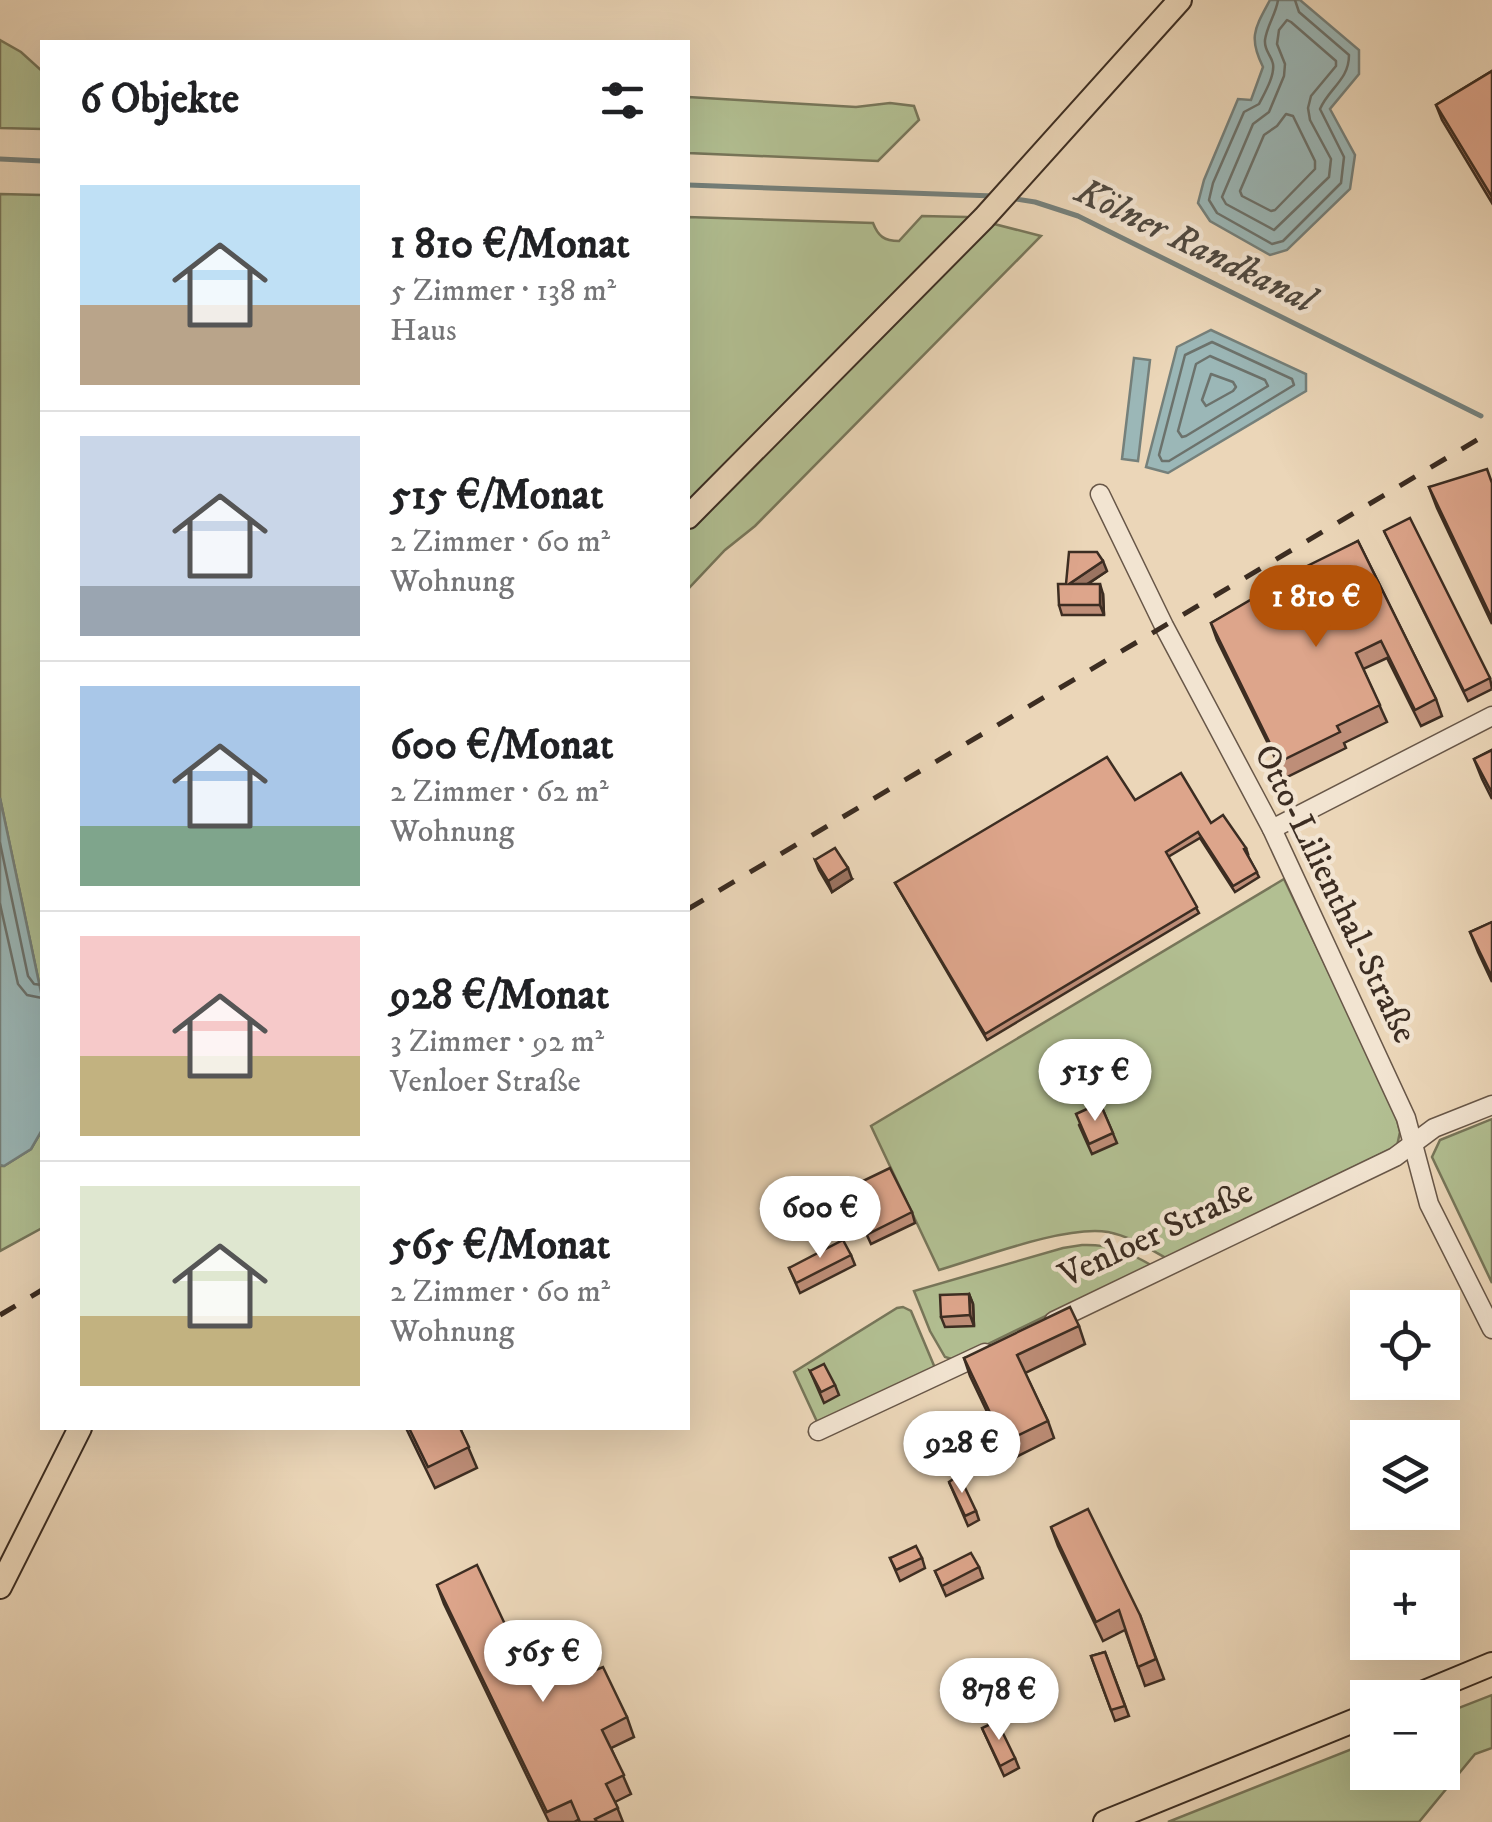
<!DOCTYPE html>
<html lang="de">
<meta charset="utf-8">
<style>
:root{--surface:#fff;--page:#f2f2f2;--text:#202124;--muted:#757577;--line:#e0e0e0;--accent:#b45309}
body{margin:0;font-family:"IM FELL DW Pica",serif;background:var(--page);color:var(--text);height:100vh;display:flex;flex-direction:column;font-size:38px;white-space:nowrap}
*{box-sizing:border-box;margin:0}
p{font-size:32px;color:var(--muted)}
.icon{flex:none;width:55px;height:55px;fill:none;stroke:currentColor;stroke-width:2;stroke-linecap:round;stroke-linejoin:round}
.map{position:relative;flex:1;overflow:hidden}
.panel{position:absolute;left:40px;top:40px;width:650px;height:1390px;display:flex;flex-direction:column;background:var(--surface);border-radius:0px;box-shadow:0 10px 40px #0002}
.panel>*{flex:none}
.tools{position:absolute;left:1350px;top:1290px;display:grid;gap:20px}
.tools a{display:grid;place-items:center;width:110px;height:110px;border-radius:0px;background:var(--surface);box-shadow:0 10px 40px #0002;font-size:50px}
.price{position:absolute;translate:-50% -85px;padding:0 22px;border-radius:35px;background:#fff;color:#222;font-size:32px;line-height:65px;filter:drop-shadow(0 2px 5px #0008)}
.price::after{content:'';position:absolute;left:50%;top:60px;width:30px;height:22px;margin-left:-15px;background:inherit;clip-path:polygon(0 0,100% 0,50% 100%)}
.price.current{background:var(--accent);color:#fff}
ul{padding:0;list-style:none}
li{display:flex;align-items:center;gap:30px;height:250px;padding:0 40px}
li+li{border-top:2px solid var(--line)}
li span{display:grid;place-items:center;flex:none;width:280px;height:200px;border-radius:0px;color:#555}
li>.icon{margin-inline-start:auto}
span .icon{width:120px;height:120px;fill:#fffc;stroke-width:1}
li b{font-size:42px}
h2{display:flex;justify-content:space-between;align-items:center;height:120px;padding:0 40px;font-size:42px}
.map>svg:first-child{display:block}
</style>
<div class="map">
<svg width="1492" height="1822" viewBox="0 0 1492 1822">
<rect width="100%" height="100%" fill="#ebd6b8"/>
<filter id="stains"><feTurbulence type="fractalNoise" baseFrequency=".002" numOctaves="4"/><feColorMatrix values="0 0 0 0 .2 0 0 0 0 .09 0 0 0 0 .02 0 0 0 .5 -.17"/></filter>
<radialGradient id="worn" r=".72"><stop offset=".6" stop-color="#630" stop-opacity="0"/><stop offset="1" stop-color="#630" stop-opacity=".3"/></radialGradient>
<g fill="#b2bf92" stroke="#77765a" stroke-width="2.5">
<polygon points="0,40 21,52 42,71 42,129 0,128"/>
<polygon points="688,97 856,107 890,103 914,106 919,120 878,161 688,153"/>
<polygon points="0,194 42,195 42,997 0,798"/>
<path d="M922,216L967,217L1041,236L755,526L725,550L688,589V217L873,223C878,236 884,241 899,241Z"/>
<path d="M1284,879L1394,1108L1400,1132L1397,1146L1166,1258C1148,1248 1129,1236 1108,1232C1066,1225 983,1257 939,1270L871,1126Z"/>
<polygon points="1492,1119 1492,1283 1432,1157 1440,1140"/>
<polygon points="42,1130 42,1228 0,1251 0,1166 4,1166 31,1149"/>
<path d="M1082,1245C1111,1244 1126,1251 1151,1265L955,1360L945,1357L930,1331L914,1291L1063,1248Z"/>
<polygon points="903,1307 911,1311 935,1368 819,1426 794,1372 897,1308"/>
<polygon points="1492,1695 1492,1748 1475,1754 1419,1822 1168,1822 1367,1743 1368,1772 1442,1772 1443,1714"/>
</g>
<g fill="#9bb7b7" stroke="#75807b" stroke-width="2.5">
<path d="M1270,0H1300L1359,50V74L1330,109L1355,155L1350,189L1287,250L1270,255L1210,221L1198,203L1204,180L1238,99L1251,100L1263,67C1248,37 1255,28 1270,0Z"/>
<polygon points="1211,330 1306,374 1306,391 1168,473 1146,467 1177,347"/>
<polygon points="1134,358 1150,360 1138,461 1122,459"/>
<polygon points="0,798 42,997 42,1130 31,1149 4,1166 0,1165"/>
</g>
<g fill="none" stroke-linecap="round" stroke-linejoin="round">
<g stroke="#6c726c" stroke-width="2.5">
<path d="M1278,0C1276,14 1267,25 1265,40C1264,51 1271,54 1273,64C1275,76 1264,94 1259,104L1244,112L1213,183L1209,200L1217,213L1272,244L1283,241L1341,183L1344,157L1320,109C1329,88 1349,80 1349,55L1299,12L1295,0"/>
<polygon points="1287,20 1291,22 1336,61 1336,66 1311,96 1308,108 1310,120 1331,159 1329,177 1274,230 1226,204 1222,197 1253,124 1269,112 1284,76 1285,64 1277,44 1279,30"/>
<polygon points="1286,114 1293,116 1315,161 1315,169 1275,210 1271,211 1242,196 1240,191 1264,135 1277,126"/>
<polygon points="1212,342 1292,379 1294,385 1169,461 1162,461 1159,455 1185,355"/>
<polygon points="1210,356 1265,380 1268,386 1186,436 1182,437 1178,431 1196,364"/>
<polygon points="1211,374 1233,382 1236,387 1233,391 1206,406 1202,400"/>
<polyline points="0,843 28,976 34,984 42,985"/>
<polyline points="0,904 18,984 27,995 42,998"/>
</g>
<g stroke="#75807b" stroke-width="5">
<polyline points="0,159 42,161"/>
<polyline points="688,185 994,196"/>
<polyline points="1010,198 1035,202 1078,216 1481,416"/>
</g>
<defs>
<g id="minor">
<polyline points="1100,494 1164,626 1272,829 1406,1118 1429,1204 1492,1329"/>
<polyline points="1272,829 1492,716"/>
<polyline points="1054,1321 1395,1157 1434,1128 1492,1105"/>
<polyline points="818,1431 985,1353"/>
</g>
<g id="major">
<polyline points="688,517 984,218 1180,0"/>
<polyline points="0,1587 80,1428"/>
<polyline points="1410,1698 1492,1664"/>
<polyline points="1105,1822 1368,1715"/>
</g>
</defs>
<use href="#minor" stroke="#685748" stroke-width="21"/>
<use href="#major" stroke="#3c2d22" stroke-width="26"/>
<use href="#minor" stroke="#f2e4d1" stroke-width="18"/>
<use href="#major" stroke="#ebd6b8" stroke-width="22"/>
<g stroke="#3c2d22" stroke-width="5" stroke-dasharray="18 18" stroke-linecap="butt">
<polyline points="688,909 1492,431"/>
<polyline points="0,1315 42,1290"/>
</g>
</g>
<g fill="#be8e78" stroke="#3c2d22" stroke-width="2.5">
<polygon points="1492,71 1492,203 1442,120 1436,105"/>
<polygon points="1492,481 1492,624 1437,508 1429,487"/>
<polygon points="1384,531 1490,678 1492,689 1468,701"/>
<polygon points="1358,541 1436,699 1442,716 1421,726 1387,658 1363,669 1387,722 1344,743 1346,748 1285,778 1217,640 1211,623"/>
<polygon points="1107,571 1088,584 1103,594 1104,615 1062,615 1059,605 1066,584"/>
<polygon points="1492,750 1492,799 1482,779 1474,759"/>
<polygon points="1135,800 1246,848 1248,854 1247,854 1259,877 1235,892 1200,838 1168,857 1199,913 987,1040 895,883"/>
<polygon points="815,860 852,879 832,892 819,870"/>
<polygon points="1492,922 1492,982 1478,952 1470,932"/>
<polygon points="1100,1103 1117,1143 1092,1154 1079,1125"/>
<polygon points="846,1189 912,1212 915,1223 871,1244"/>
<polygon points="851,1255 855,1265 800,1293 789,1268"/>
<polygon points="969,1294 973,1304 974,1326 945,1327 941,1317"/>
<polygon points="1079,1326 1085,1344 1025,1373 1048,1421 1054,1438 1010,1460 970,1376 964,1358"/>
<polygon points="810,1371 835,1385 839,1395 824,1403"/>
<polygon points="406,1428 460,1428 477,1468 435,1488"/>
<polygon points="949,1482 976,1511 979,1520 968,1526"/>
<polygon points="1051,1527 1140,1615 1164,1679 1145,1686 1125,1630 1103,1641 1058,1546"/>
<polygon points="890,1558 922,1558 925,1568 900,1581"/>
<polygon points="979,1567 983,1578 946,1596 935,1571"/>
<polygon points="437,1585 528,1673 596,1670 627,1717 634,1737 611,1748 631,1794 615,1802 623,1822 579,1822 578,1820 574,1822 549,1822 444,1604"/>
<polygon points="1105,1652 1129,1716 1115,1721 1091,1656"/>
<polygon points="982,1728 1015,1758 1019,1768 1004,1776"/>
</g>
<g fill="#9b7461" stroke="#3c2d22" stroke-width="2.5">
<polygon points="1103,561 1107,571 1072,594 1069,584"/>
<polygon points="1100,584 1103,594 1104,615 1100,605"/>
<polygon points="848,868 852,879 832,892 828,881"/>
<polygon points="969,1294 973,1304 974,1326 970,1315"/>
</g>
<g fill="#dda58b" stroke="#3c2d22" stroke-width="2.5">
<polygon points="1492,71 1492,197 1436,105"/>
<polygon points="1487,469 1492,483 1492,619 1429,487"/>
<polygon points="1410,518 1490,678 1464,691 1384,531"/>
<polygon points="1358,541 1436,699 1415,710 1381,641 1356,653 1380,705 1337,726 1340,732 1279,762 1211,623 1286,579 1285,577"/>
<polygon points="1069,552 1097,552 1103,561 1069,584 1100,584 1100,605 1059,605 1058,584 1066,584"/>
<polygon points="1492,750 1492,793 1474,759"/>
<polygon points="1107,757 1135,800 1181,773 1211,823 1223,815 1246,848 1244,849 1257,872 1233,886 1198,832 1166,852 1197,907 985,1034 895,883"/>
<polygon points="835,848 848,868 828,881 815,860"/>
<polygon points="1492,922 1492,977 1470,932"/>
<polygon points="1100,1103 1113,1133 1089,1144 1076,1114"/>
<polygon points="890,1168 912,1212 868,1234 846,1189"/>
<polygon points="843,1240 851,1255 796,1283 789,1268"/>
<polygon points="969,1294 970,1315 941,1317 940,1295"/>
<polygon points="1070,1307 1079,1326 1017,1355 1048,1421 1004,1442 964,1358"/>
<polygon points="824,1364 835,1385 821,1392 810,1371"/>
<polygon points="409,1428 460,1428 469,1447 428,1467"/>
<polygon points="959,1475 976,1511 965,1516 949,1482"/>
<polygon points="1088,1509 1140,1615 1156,1659 1138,1667 1119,1610 1096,1622 1051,1527"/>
<polygon points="916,1546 922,1558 896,1570 890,1558"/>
<polygon points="971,1553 979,1567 942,1586 935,1571"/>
<polygon points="477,1565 528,1673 584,1646 596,1670 603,1667 627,1717 602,1730 624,1775 606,1784 618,1808 595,1819 597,1822 580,1822 571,1801 547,1812 437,1585"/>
<polygon points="1105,1652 1125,1706 1111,1710 1091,1656"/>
<polygon points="997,1721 1015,1758 1000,1766 982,1728"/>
</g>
<g text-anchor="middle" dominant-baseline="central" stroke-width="9" stroke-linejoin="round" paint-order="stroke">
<g font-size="35" fill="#3c2d22" stroke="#f2e4d1">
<text transform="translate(1335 894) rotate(64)">Otto-Lilienthal-Straße</text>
<text transform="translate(1156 1234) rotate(-25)">Venloer Straße</text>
</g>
<g font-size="38" font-style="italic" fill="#4f4940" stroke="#f2e4d1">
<text transform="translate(1195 246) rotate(26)">Kölner Randkanal</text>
</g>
</g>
<rect width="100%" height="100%" filter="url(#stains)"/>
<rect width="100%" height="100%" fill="url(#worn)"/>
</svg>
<div class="tools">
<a><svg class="icon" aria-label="locate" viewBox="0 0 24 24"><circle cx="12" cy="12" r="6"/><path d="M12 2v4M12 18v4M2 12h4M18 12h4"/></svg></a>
<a><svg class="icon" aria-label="layers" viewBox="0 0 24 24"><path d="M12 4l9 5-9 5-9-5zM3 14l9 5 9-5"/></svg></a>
<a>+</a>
<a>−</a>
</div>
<b class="price current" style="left:1316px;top:650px">1 810 €</b>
<b class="price" style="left:1095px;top:1124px">515 €</b>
<b class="price" style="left:820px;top:1261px">600 €</b>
<b class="price" style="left:962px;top:1496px">928 €</b>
<b class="price" style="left:543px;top:1705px">565 €</b>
<b class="price" style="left:999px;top:1743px">878 €</b>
<section class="panel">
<h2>6 Objekte<svg class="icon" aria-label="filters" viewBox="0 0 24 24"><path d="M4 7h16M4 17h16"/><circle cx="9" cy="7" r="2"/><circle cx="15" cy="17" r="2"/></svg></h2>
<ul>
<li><span style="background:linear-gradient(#bfe0f5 60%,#b9a48a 0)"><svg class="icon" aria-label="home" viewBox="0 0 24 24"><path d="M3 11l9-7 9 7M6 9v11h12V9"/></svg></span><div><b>1 810 €/Monat</b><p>5 Zimmer · 138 m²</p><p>Haus</p></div></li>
<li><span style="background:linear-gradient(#c9d6e8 75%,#9aa5b1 0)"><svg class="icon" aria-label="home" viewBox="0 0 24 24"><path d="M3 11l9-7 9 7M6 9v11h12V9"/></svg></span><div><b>515 €/Monat</b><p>2 Zimmer · 60 m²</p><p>Wohnung</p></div></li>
<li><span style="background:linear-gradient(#a9c7e8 70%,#7fa58c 0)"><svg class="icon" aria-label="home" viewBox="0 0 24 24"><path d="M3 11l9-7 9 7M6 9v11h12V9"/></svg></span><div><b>600 €/Monat</b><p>2 Zimmer · 62 m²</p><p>Wohnung</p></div></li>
<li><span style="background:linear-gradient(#f6c9c9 60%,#c2b280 0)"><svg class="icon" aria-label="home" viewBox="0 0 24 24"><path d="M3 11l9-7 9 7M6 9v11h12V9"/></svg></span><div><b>928 €/Monat</b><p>3 Zimmer · 92 m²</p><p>Venloer Straße</p></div></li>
<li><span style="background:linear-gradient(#dfe7d0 65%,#c2b280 0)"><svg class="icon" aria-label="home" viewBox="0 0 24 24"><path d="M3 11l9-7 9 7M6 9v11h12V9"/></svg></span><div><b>565 €/Monat</b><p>2 Zimmer · 60 m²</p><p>Wohnung</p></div></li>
</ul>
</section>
</div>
